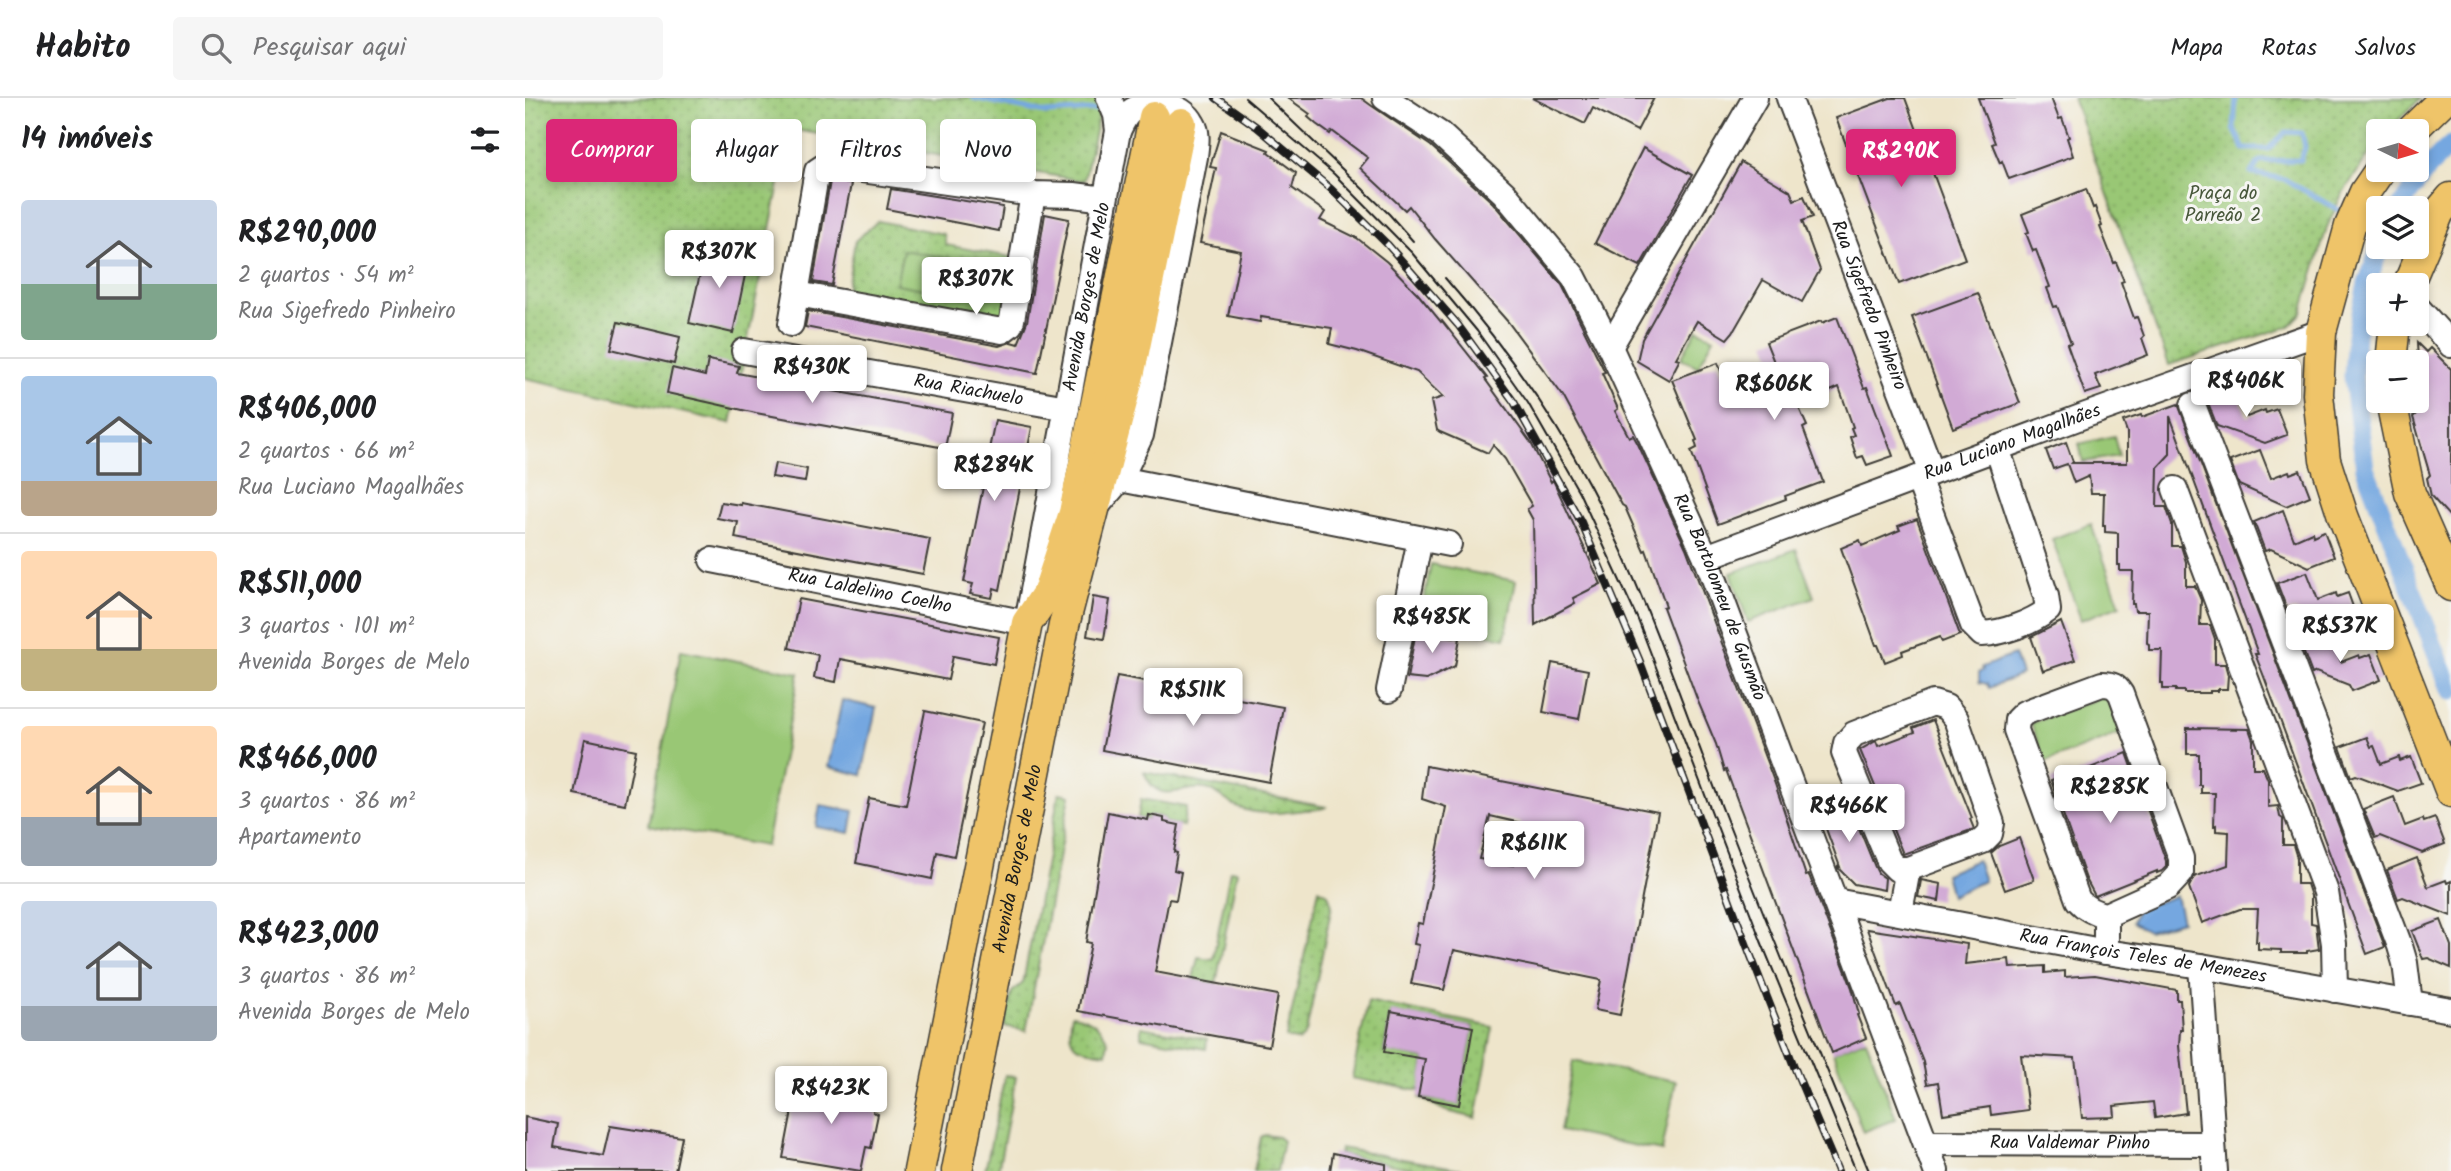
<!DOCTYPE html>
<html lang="pt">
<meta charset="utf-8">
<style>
:root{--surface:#fff;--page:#f6f6f6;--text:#202124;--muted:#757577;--line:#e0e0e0;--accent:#db2777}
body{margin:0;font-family:Kalam,sans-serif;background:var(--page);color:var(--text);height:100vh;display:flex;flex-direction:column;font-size:26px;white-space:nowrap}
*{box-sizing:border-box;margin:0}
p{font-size:23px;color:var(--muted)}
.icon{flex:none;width:38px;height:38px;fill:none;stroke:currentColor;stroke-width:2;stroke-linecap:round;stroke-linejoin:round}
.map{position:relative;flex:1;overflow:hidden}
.panel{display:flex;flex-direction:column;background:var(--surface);width:525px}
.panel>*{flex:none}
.banner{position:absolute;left:21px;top:21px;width:665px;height:63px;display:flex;gap:14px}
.needle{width:46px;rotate:95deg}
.buttons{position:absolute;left:1841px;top:21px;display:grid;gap:14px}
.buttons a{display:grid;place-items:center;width:63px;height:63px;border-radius:7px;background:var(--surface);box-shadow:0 4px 10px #0003;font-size:35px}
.price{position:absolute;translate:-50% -60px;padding:0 16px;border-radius:7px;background:#fff;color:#222;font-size:23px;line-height:46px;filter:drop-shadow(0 2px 4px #0008)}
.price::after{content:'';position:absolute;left:50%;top:42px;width:21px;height:16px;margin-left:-10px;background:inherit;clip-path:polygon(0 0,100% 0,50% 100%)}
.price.active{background:var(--accent);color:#fff}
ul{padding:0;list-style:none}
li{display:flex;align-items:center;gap:21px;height:175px;padding:0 21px}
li+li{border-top:2px solid var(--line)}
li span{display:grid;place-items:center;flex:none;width:196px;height:140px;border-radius:7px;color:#555}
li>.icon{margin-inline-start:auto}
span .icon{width:84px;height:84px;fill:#fffc;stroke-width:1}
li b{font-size:30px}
h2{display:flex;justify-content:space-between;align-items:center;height:84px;padding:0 21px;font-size:30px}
.pill{padding:0 24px;border-radius:7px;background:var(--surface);box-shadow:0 4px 10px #0003;font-size:24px;line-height:63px}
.pill.active{background:var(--accent);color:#fff}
header{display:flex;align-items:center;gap:42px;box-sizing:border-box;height:98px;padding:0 35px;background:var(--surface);border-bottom:2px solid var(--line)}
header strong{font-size:33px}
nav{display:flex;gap:38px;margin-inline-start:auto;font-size:24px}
.search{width:490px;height:63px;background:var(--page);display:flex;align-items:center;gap:18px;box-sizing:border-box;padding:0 24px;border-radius:7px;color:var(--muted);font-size:26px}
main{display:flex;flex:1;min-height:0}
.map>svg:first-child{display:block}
</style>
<header>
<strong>Habito</strong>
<div class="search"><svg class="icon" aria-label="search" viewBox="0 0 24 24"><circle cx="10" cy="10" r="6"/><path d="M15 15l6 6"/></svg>Pesquisar aqui</div>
<nav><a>Mapa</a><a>Rotas</a><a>Salvos</a></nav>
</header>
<main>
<section class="panel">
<h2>14 imóveis<svg class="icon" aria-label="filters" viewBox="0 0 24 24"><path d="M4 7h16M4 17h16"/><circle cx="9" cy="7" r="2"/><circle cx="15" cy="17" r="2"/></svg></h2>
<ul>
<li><span style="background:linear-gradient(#c9d6e8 60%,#7fa58c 0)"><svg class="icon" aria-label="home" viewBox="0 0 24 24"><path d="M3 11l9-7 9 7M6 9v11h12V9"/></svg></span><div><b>R$290,000</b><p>2 quartos · 54 m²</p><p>Rua Sigefredo Pinheiro</p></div></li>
<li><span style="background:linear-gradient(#a9c7e8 75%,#b9a48a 0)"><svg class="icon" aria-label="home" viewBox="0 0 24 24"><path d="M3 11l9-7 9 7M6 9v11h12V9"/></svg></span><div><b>R$406,000</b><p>2 quartos · 66 m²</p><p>Rua Luciano Magalhães</p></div></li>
<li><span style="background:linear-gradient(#ffd9b3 70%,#c2b280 0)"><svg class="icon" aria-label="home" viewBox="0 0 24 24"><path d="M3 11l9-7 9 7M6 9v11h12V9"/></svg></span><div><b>R$511,000</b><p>3 quartos · 101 m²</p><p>Avenida Borges de Melo</p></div></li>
<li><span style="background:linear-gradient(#ffd9b3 65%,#9aa5b1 0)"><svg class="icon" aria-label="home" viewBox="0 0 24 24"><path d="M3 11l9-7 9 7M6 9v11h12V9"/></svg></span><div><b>R$466,000</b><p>3 quartos · 86 m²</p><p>Apartamento</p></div></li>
<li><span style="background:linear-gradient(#c9d6e8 75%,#9aa5b1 0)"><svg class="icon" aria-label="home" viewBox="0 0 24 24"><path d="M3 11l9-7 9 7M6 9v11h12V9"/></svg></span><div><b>R$423,000</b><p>3 quartos · 86 m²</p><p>Avenida Borges de Melo</p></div></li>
</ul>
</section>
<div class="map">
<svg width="1926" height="1073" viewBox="0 0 1926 1073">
<defs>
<pattern id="grass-dots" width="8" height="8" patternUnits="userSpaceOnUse" patternTransform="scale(1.75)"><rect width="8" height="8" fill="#99c775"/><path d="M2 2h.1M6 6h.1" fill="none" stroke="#83aa65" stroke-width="1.8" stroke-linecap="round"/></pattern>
</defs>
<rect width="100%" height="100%" fill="#f6f6f2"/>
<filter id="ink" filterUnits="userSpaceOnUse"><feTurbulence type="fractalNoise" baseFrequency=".0143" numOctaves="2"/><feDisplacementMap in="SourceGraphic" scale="14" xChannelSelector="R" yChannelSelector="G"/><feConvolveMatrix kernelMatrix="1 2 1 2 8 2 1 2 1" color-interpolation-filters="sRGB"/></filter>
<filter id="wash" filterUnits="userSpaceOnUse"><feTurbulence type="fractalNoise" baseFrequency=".00686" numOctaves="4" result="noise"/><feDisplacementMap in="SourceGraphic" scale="28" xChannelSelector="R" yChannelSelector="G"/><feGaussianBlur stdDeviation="1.57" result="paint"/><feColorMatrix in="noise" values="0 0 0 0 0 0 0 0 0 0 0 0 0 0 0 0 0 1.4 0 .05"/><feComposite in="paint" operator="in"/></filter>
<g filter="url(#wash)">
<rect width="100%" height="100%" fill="#eee5cb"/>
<g fill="url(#grass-dots)" stroke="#5a7248" stroke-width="2">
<polygon points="0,0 572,0 576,6 559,83 265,31 206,325 0,280"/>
<polygon points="1548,0 1896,0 1862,33 1853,33 1853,44 1817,96 1802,129 1777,215 1764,228 1644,267"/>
<polygon points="353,123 419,136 421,147 491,160 480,225 321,196 330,143"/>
<path d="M619,674L801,709C794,713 788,711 780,712C758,715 736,718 714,710C702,705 694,694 681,691C657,686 634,711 619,674Z"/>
<polygon points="534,695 545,697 501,933 479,928 487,894 498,885"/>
<polygon points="616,701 661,709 658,728 639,724 639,720 625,717 623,722 613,720"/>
<polygon points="705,772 712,773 691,886 668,881 673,859 688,861"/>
<polygon points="794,791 803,796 807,807 781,935 775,943 761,940"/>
<polygon points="843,903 968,929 951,1020 921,1013 893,999 934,1006 948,929 866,914 859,953 900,961 895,993 827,980"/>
<path d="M547,917C565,920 574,926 583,943L581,955C552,950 540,951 547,917Z"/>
<polygon points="616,929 682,941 681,951 616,939"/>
<polygon points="480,977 491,979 473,1073 460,1073"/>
<polygon points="740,1037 753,1039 758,1043 752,1073 729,1073 736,1039"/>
<polygon points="815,1050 941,1072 898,1073 814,1056"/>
</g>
<g fill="#99c775" stroke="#5a7248" stroke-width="2">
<polygon points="378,152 427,161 421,195 371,186"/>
<polygon points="1172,231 1189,240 1173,269 1156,260"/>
<polygon points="1589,338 1594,358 1558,364 1554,346"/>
<polygon points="1566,426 1595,507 1556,522 1527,441"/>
<polygon points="1271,451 1289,499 1223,524 1206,475"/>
<polygon points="906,466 991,483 980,540 895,523"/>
<polygon points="156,552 274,575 241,748 123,727"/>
<polygon points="1588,595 1602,633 1520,664 1506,625"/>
<polygon points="1341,941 1371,1021 1338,1034 1308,954"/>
<polygon points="1048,963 1151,983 1137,1053 1035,1033"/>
</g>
<g fill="#75a7e0" stroke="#48627e" stroke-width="2">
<polygon points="1489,557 1496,577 1464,590 1462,586 1454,584 1454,575 1458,572 1457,569"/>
<polygon points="317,602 351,610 337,677 303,669"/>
<polygon points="295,707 329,713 325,735 291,729"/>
<polygon points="1452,762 1459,783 1426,798 1420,776"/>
<polygon points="1651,798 1657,823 1623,833 1607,824 1612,811"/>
</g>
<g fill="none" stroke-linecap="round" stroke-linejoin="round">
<g stroke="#75a7e0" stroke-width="5">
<polyline points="448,0 521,15 571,12"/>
<polyline points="1711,0 1709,31 1719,51 1743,51 1761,34 1777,35 1780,49 1776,62 1735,63 1726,75 1759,81 1819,115"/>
<polyline points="1837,125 1853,134"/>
</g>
<g stroke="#75a7e0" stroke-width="19">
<path d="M1875,110C1889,87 1905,65 1926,47"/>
<polyline points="1855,149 1842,186 1831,237 1828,278 1840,370 1926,593"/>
</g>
</g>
<g id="blocks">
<g fill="#d1aad5" fill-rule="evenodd">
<polygon points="763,0 836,0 847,8 906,48 968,105 1037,187 1080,274 1077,275 1093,311 1090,313 1104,339 1108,337 1113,346 1161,450 1250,686 1281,778 1284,777 1327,890 1334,916 1332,917 1341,940 1307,955 1201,672 1199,673 1191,646 1172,601 1138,509 1141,508 1121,452 1119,453 1100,409 1097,407 1038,298 983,224 910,141 884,108 880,112 835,70 843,60 807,33 805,36 791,26 783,19 785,16"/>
<polygon points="1007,0 1129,0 1112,33 1068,10 1060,26"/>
<polygon points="1365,0 1380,0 1440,161 1374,186 1311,20"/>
<polygon points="1453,0 1526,0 1534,21 1537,20 1544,39 1542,40 1548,58 1484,81 1477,63 1475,65 1467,46 1470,45"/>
<polygon points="696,33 744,52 743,54 771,75 767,90 800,114 795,122 832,140 862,164 893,196 916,224 917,223 962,280 960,281 1006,345 1026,384 1028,382 1076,486 1048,500 1050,505 1010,527 1008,422 1002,411 1007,408 980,361 968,347 963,355 915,334 912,332 906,303 918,299 892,274 832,253 804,246 807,230 736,219 735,224 703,218 716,153 675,145 691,70 685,69"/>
<polygon points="1118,50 1167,77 1115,168 1070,145"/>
<polygon points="1216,64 1265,93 1269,102 1279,98 1288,119 1277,123 1295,172 1277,204 1238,182 1208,234 1202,241 1172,223 1151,260 1155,261 1144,282 1112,263 1117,241"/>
<polygon points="305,83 326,86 307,187 288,184"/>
<polygon points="366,91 478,109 474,133 362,111"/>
<polygon points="1561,91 1568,110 1570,109 1577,128 1575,129 1589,165 1591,164 1599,183 1596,184 1609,220 1612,219 1619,238 1617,240 1623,257 1570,277 1576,291 1560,296 1542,246 1546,245 1532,208 1529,209 1522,190 1525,189 1511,152 1508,153 1501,135 1504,134 1497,116"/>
<polygon points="520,116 544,121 512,275 280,229 283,213 474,248 486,244 493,246 502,224"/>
<polygon points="181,149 224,158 208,235 164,225"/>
<polygon points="1453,195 1495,305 1428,330 1387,219"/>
<polygon points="1312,219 1339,290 1342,289 1368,358 1342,367 1338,358 1332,360 1325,339 1329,337 1326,330 1328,329 1314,289 1301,295 1299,290 1270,301 1282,328 1278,330 1298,384 1260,398 1261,401 1193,426 1166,353 1172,350 1170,343 1172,342 1147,282 1193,265 1204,294 1222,287 1225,296 1257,284 1241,244 1296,223 1297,225"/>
<polygon points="93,224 155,239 149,266 86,251"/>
<polygon points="1892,245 1901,254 1905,250 1926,271 1926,420 1906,398 1902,380 1905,377 1888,319 1896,311"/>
<polygon points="183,262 214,268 212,275 427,315 420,350 231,315 142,295 147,270 180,278"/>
<polygon points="1708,292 1712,302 1715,301 1722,319 1740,312 1741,315 1752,311 1762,337 1740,345 1692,328 1682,302"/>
<polygon points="1653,306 1860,849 1842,856 1738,576 1730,556 1733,556 1645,318 1645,356 1633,369 1632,409 1641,409 1647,426 1647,448 1656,448 1661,464 1661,488 1670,488 1676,502 1675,527 1685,527 1690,541 1690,566 1700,566 1703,577 1702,591 1693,591 1693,593 1685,593 1685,595 1659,595 1659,593 1651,593 1651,591 1638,591 1638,585 1636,585 1637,552 1624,552 1624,546 1622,545 1623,513 1610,513 1609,506 1607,506 1608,473 1595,473 1595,467 1593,467 1593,435 1580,434 1580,428 1578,428 1579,395 1566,395 1564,378 1549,385 1542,366 1528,371 1521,352 1541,344 1548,364 1547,365 1602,365 1602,334 1598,323 1616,317 1617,319"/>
<polygon points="470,322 507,329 475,492 469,490 467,500 445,496 448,486 439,484 458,389 423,382 426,365 451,370 454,354 463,356"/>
<polygon points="1735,352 1746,380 1764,373 1765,376 1775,372 1785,398 1761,408 1714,387 1705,363"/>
<polygon points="250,365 282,371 280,384 247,379"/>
<polygon points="196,404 216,407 216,405 405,441 398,476 210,440 213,424 192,420"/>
<polygon points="1758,412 1769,442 1787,434 1788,438 1799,433 1809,459 1784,469 1746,451 1740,453 1729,424"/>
<polygon points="1392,421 1435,537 1417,544 1415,539 1377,553 1378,557 1360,564 1353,547 1351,547 1316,450 1335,442 1337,448 1375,432 1373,428"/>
<polygon points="1782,474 1793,502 1811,495 1812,499 1823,495 1832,520 1808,530 1769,512 1763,514 1752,485"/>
<polygon points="568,499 585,502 579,541 562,538"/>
<polygon points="274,501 474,539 469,566 428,558 423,582 315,561 311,584 289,580 293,557 264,550"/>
<polygon points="1536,524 1550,562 1518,573 1506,539"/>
<polygon points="891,533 935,540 930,568 901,582 882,580"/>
<polygon points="1805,535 1816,564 1834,557 1835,560 1846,556 1856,582 1827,593 1824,587 1791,574 1787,576 1776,547"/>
<polygon points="1027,565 1063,572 1054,621 1018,614"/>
<polygon points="592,578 664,591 665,587 687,591 686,596 758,609 744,684 577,652"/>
<polygon points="400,613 457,625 429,758 412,754 407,781 331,765 344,700 381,707"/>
<polygon points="1408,622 1447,720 1445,721 1449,731 1378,756 1335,652 1351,643 1353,648 1390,634 1388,630"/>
<polygon points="1662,630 1724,631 1728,642 1728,670 1738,670 1743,682 1743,709 1753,708 1755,719 1758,721 1758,747 1768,747 1772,760 1772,786 1782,786 1786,798 1786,825 1791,826 1794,851 1782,853 1782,855 1756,855 1756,852 1733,851 1733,844 1731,844 1733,811 1715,811 1677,825 1664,789 1669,779 1703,767 1704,734 1691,733 1691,727 1689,728 1690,695 1676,695 1676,687 1674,687 1674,656 1662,656"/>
<polygon points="1842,639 1846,649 1849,648 1856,666 1874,659 1875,663 1886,659 1896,685 1873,693 1831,677 1826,679 1815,649"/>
<polygon points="60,641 111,652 100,706 49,696"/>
<polygon points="1602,655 1641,763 1641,769 1637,773 1632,775 1632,773 1570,798 1561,781 1526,682 1545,675 1546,678"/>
<path d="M901,668L1133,714L1095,917L1070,912L1076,882L929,852L919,892L886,886L894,847L889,846L893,825L898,826L921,709L897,701ZM965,718L996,725L988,767L954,761Z"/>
<polygon points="1320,696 1350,769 1353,775 1360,780 1359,792 1329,786 1313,770 1313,768 1315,769 1292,706"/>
<polygon points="1869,699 1880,728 1898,721 1899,724 1910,720 1920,746 1897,755 1855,738 1850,740 1838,711"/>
<polygon points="583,714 623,722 624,717 639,720 639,724 654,727 649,754 652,755 649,772 656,774 651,802 644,801 630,874 753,897 744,948 553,913 566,845 561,844"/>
<polygon points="1494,740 1509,782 1480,792 1466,755 1474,748"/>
<polygon points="1892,760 1903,789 1921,782 1922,785 1926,783 1926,818 1878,799 1873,801 1862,772"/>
<polygon points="1396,782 1416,786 1414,803 1393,799"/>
<polygon points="1916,822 1926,848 1926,870 1903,860 1898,861 1887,833"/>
<polygon points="1342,831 1442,846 1440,866 1484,861 1485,870 1520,868 1520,875 1540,873 1540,879 1570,877 1652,892 1652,902 1655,902 1657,932 1655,932 1654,948 1661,1015 1630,1020 1628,1004 1589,1008 1590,1018 1587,1019 1557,1020 1550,960 1496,957 1503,1012 1466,1017 1465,1009 1418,1016 1413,984 1402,986 1398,964 1375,906 1371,908"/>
<polygon points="866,913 948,929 934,1007 893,999 900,961 859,954"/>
<polygon points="273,981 351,996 348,1014 353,1016 346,1050 341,1049 336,1073 258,1060"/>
<polygon points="0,1019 33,1026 29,1049 78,1058 85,1028 157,1039 150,1073 0,1073"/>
<polygon points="808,1055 861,1066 861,1073 805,1073"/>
</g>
</g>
</g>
<g filter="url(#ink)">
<use href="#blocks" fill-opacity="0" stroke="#3c3a36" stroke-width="2"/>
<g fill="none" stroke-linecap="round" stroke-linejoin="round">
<defs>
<g id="minor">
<polyline points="584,0 591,17 593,33"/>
<path id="s1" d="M860,0L915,36L979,95L1049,179L1085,249L1181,459L1411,1073"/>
<path id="s2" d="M1264,0L1407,374"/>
<polyline points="272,196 477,233 485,227 487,222 508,96"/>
<polyline points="1892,209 1926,247"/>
<polyline points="266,226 291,78 292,73 301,67 508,96 549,97 580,101"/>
<polyline points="1085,249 1230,0"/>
<path id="s3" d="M219,253L542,310"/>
<polyline points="1668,307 1875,848 1880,865 1885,905"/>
<path d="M1393,380L1448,527L1457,536C1478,535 1506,525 1523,512L1521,498L1472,350"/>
<polyline points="595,381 924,446"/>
<polyline points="1650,391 1801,794 1809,846 1810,892"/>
<path id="s4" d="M1181,459L1561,317L1796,234"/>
<path id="s5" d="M187,462L502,525L593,33C596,27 600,18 605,14C623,0 657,4 668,26C674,36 671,48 670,59L616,337L595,381L572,408"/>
<polyline points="864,592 895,441"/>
<polygon points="1408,605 1421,609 1431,621 1467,725 1465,736 1458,743 1383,771 1372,771 1364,763 1319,655 1321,645 1329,636"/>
<path id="s6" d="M1310,803L1581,854L1676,868L1926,912"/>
<polyline points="1375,814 1383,771"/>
<path d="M1581,854V817L1643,789L1656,775V760L1596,596C1591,588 1587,586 1577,586L1499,615L1492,622L1491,632L1553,802C1561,811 1569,815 1581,817"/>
<polyline points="1676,868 1690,1073"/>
<path id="s7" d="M1401,1045L1688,1046"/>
</g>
<g id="major">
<polyline points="1886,33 1920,0"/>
<polyline points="1855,72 1840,94 1825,128 1796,234 1793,296 1800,362 1818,418 1926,694"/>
<polyline points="1883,187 1914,114 1926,100"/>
<polyline points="1866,264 1870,226"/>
<polyline points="1866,303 1885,395 1926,488"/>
<polyline points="394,1073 502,525 523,494 549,415 629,19"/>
<path id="s8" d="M432,1073L539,527L605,273L656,25"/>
</g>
</defs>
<use href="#minor" stroke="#3c3a36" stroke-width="28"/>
<use href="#major" stroke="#3c3a36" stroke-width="33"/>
<use href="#minor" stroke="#fff" stroke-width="24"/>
<use href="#major" stroke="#efc469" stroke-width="30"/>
<g stroke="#1c1c1c" stroke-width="2">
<polyline points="720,0 809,76 887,155 952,233 1003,305 1054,394 1113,522 1236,843 1331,1073"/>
<polyline points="743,0 864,116 888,143"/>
<path d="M920,180C976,244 1025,312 1065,388C1121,494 1158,608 1201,720C1247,838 1295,956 1344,1073"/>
</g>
<defs>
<polyline id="rail" points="691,0 732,29 806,91 862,146 933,227 989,304 1056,424 1114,561 1222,848 1272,976 1313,1073"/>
</defs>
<use href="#rail" stroke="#1c1c1c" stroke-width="8"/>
<use href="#rail" stroke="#f6f6f2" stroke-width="5" stroke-dasharray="16" stroke-linecap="butt"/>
</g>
</g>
<g text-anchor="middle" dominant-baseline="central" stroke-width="6" stroke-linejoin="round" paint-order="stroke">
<g font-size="19" fill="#48583b" stroke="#f6f6f2">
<text x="1698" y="96">Praça do<tspan x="1698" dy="22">Parreão 2</tspan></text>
</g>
<g font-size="19" fill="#1c1c1c" stroke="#f6f6f2">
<text stroke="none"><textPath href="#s5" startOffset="653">Avenida Borges de Melo</textPath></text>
<text stroke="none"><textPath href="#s2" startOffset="222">Rua Sigefredo Pinheiro</textPath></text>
<text stroke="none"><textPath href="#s3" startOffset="228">Rua Riachuelo</textPath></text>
<text stroke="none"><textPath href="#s4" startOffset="327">Rua Luciano Magalhães</textPath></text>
<text stroke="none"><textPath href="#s5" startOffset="161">Rua Laldelino Coelho</textPath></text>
<text stroke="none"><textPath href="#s1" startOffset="614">Rua Bartolomeu de Gusmão</textPath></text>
<text stroke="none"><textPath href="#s8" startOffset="318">Avenida Borges de Melo</textPath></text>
<text stroke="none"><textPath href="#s6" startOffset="313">Rua François Teles de Menezes</textPath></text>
<text stroke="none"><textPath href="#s7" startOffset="144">Rua Valdemar Pinho</textPath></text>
</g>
</g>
</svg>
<div class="buttons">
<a><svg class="needle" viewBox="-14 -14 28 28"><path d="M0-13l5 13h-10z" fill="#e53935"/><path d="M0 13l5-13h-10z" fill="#757577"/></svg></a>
<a><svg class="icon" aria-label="layers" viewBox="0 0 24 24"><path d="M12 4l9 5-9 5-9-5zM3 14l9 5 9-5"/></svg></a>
<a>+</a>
<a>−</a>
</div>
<b class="price active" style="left:1376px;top:91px">R$290K</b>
<b class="price" style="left:194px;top:192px">R$307K</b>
<b class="price" style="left:451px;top:219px">R$307K</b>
<b class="price" style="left:287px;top:307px">R$430K</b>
<b class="price" style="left:1721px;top:321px">R$406K</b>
<b class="price" style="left:1249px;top:324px">R$606K</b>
<b class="price" style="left:469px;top:405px">R$284K</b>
<b class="price" style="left:907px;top:557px">R$485K</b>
<b class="price" style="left:1815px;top:566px">R$537K</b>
<b class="price" style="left:668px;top:630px">R$511K</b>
<b class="price" style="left:1585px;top:727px">R$285K</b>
<b class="price" style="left:1324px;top:746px">R$466K</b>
<b class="price" style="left:1009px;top:783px">R$611K</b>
<b class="price" style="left:306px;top:1028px">R$423K</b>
<div class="banner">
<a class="pill active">Comprar</a>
<a class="pill">Alugar</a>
<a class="pill">Filtros</a>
<a class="pill">Novo</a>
</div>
</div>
</main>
